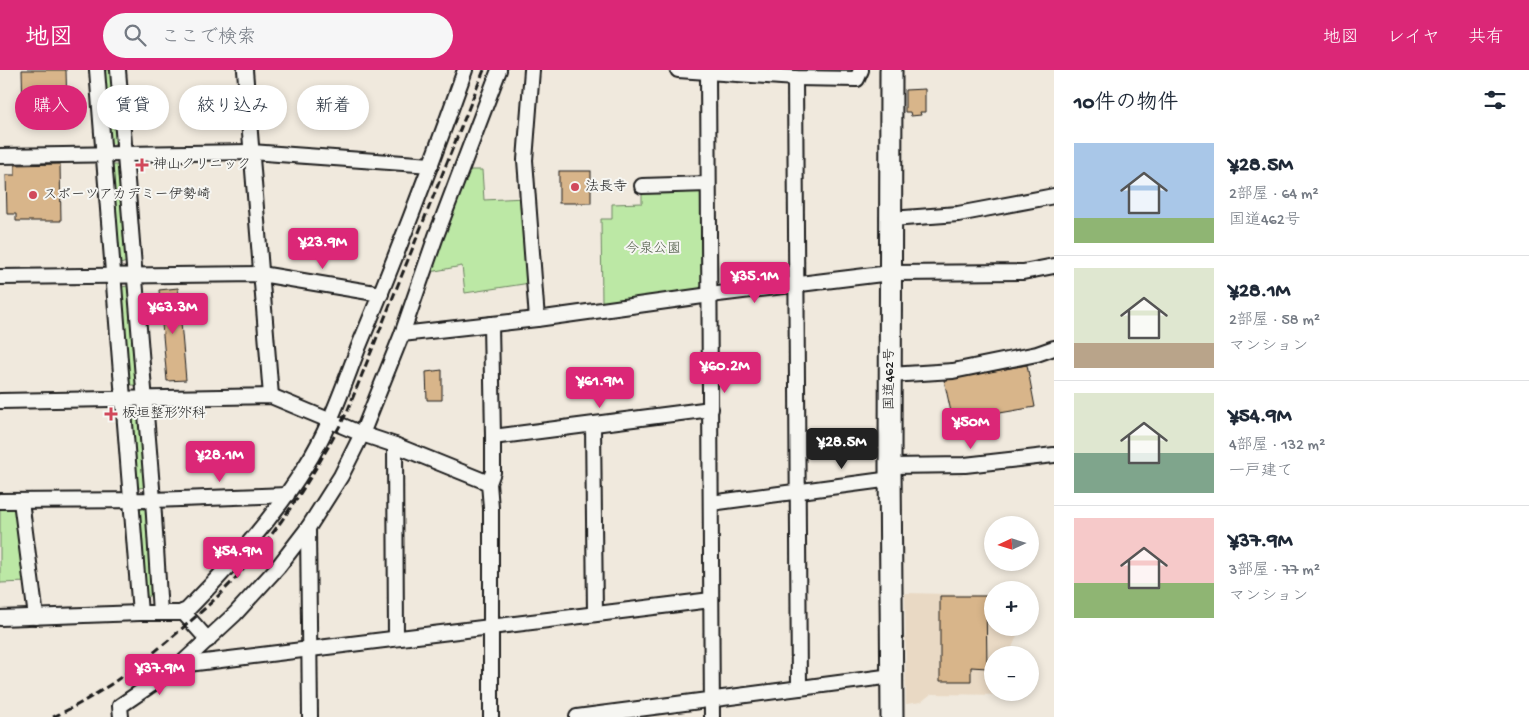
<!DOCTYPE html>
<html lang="ja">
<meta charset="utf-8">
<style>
:root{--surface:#fff;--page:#f6f6f7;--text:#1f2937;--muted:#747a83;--line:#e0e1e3;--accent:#db2777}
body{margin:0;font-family:"Gochi Hand","Klee One",sans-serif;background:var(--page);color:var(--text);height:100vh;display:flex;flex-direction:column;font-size:19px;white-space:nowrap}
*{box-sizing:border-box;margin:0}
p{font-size:16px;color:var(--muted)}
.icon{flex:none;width:28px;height:28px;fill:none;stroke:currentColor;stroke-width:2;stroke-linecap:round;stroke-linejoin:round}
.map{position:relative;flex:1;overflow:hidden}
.panel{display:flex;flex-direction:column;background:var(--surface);width:475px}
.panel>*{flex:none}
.banner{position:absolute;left:15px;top:15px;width:475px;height:45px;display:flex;gap:10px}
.needle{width:32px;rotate:266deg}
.tools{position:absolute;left:984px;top:446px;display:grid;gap:10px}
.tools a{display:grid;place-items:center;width:55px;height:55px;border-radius:50%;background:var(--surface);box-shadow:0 2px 8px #0003;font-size:25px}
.price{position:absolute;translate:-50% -42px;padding:0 11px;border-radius:5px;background:var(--accent);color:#fff;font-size:16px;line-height:32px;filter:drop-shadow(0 1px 2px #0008)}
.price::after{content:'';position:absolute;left:50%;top:30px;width:15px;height:11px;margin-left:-8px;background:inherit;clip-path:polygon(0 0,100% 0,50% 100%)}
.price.active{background:#222;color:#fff}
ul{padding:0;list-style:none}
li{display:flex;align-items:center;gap:15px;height:125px;padding:0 20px}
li+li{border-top:1px solid var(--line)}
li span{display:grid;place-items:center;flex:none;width:140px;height:100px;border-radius:0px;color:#555}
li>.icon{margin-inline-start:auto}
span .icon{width:60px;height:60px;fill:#fffc;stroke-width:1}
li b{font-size:21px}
h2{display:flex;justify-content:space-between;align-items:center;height:60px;padding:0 20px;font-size:21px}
.tag{padding:0 18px;border-radius:22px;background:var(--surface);box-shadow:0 2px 8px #0003;font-size:18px;line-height:45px}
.tag.active{background:var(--accent);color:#fff}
header{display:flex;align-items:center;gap:30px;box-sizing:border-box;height:70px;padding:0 25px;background:var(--accent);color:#fff}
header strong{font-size:24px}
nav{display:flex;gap:28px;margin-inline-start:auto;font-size:18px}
.search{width:350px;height:45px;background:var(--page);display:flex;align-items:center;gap:12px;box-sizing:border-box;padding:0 18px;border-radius:28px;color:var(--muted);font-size:19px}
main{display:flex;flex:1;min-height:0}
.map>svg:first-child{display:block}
</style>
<header>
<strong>地図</strong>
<div class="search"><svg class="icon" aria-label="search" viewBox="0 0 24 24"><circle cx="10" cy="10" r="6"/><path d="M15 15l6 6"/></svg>ここで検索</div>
<nav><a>地図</a><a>レイヤ</a><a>共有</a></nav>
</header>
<main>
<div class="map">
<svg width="1054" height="647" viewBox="0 0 1054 647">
<rect width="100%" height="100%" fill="#f0e9dd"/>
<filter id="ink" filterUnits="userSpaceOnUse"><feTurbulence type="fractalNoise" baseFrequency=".02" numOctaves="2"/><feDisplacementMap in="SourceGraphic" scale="10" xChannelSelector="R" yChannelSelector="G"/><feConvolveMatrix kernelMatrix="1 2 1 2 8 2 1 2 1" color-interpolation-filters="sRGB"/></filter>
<g filter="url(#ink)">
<polygon fill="#e9d9c4" points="905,523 992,525 992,558 1028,558 1019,561 1009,585 992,585 992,622 1007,623 1007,625 931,624 921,632 906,634"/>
<g fill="#bce8a5" stroke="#6c8260">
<polygon points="101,0 115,0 117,72 114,74 109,72"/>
<polygon points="112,95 119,95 127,192 120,194 117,189 110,99"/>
<polygon points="468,100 482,100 484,130 525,128 530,213 465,223 462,196 430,202"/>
<polygon points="698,120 702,123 703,214 698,220 602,233 601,149 612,149 612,134 642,133 642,121"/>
<polygon points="128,216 131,218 139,312 136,315 130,315 126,312 121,217"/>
<polygon points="140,343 146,417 139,418 134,415 129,348 131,344"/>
<polygon points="15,435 28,512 0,513 0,436"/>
<polygon points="148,438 153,525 145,527 138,440"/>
</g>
<g fill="#d8b58a" stroke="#1c1c1c">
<polygon points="22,0 66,0 67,41 23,42"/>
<polygon points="925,19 925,42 920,42 921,45 911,46 910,42 905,42 905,20"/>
<polygon points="60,94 61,151 16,151 16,144 7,144 6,105 15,105 15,95"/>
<rect x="559" y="101" width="32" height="32"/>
<polygon points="178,218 186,310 167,311 159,220"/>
<polygon points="1027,295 1035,337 953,351 944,310"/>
<polygon points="442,300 442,330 427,330 426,302"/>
<polygon points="940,526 986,526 987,598 971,597 971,611 940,611"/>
</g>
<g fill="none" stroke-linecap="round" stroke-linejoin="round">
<defs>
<g id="minor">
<polyline points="97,0 140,543"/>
<polyline points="118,0 153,430 160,543"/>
<polyline points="245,0 271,326"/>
<polyline points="532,0 525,90 537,249"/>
<polyline points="678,0 795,8 857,9 861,0"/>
<polyline points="708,2 712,647"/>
<polyline points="795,8 799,618"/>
<polyline points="0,86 251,82 431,95"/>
<polyline points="642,116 708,114"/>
<polyline points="891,149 958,144 1054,126"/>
<polyline points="0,207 261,204 381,224"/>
<polyline points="491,254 493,367 493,402 489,413 491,438 491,647"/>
<polyline points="402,264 537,249 710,225 890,203 1023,202 1054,196"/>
<polyline points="890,305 953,301 1037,284 1054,278"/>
<polyline points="0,331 271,326 362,364 395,375 489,413"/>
<polyline points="593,355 595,544"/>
<polyline points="493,367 711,339"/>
<polyline points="395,375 396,568"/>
<polyline points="890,396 965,395 1054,385"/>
<polyline points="0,431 153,430 287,425"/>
<polyline points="21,431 36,547"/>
<polyline points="711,433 891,409"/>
<polyline points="308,458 310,647"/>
<polyline points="183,542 208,570"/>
<path d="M0,548L140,543H180L187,540C230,496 272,450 305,397C329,360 343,317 359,276C397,185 432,93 465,0"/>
<polyline points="180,595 711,530"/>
<polyline points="121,647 120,636 180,595 235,544 278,497 308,458 341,406 362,364 402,264 436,166 499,0"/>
<polyline points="577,647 892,606"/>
</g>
<polyline id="highway" points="891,0 890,396 892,647"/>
</defs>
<use href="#minor" stroke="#1c1c1c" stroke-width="18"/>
<use href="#highway" stroke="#1c1c1c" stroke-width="25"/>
<use href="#minor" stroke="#f6f6f2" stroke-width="14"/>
<use href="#highway" stroke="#f6f6f2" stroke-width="21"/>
<path stroke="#1c1c1c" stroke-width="3" stroke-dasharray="8 4" stroke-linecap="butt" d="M53,647C93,629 130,602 164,574C182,559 199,544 216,528C269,477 313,408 347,342L484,0"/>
</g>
</g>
<g fill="#d1495b" stroke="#f6f6f2" stroke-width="2">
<path d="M139.5 87.5h5v5h5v5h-5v5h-5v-5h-5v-5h5z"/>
<circle cx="575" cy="117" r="5"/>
<circle cx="33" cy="125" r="5"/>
<path d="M108.5 336.5h5v5h5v5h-5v5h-5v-5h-5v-5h5z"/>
</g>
<g text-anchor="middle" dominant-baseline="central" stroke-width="4" stroke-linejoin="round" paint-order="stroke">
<g font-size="14" fill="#1c1c1c" stroke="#f6f6f2" text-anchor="start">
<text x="153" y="95">神山クリニック</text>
<text x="585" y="117">法長寺</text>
<text x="43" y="125">スポーツアカデミー伊勢崎</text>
<text x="122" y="344">板垣整形外科</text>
</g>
<g font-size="14" fill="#4c5945" stroke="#f6f6f2">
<text x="653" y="179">今泉公園</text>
</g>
<g font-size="14" fill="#1c1c1c" stroke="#f6f6f2">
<text transform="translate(890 309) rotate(-90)">国道462号</text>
</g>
</g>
</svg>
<div class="tools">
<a><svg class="needle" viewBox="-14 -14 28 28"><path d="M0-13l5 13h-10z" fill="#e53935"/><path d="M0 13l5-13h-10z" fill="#747a83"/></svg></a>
<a>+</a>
<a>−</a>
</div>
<b class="price" style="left:323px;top:200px">¥23.9M</b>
<b class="price" style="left:755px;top:234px">¥35.1M</b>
<b class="price" style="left:173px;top:265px">¥63.3M</b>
<b class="price" style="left:725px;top:324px">¥60.2M</b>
<b class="price" style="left:600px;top:339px">¥61.9M</b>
<b class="price" style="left:971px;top:380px">¥50M</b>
<b class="price active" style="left:842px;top:400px">¥28.5M</b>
<b class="price" style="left:220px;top:413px">¥28.1M</b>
<b class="price" style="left:238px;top:509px">¥54.9M</b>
<b class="price" style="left:160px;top:626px">¥37.9M</b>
<div class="banner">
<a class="tag active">購入</a>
<a class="tag">賃貸</a>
<a class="tag">絞り込み</a>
<a class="tag">新着</a>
</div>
</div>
<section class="panel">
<h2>10件の物件<svg class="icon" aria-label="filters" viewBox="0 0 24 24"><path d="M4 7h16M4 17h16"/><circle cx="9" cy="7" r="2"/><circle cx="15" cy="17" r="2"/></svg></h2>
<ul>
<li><span style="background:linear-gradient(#a9c7e8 75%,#8fb573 0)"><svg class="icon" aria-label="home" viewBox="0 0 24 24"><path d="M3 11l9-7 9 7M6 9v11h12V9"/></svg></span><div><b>¥28.5M</b><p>2部屋 · 64 m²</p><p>国道462号</p></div></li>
<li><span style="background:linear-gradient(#dfe7d0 75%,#b9a48a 0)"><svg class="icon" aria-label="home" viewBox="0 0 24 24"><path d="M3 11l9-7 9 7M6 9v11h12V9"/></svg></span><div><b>¥28.1M</b><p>2部屋 · 58 m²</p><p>マンション</p></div></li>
<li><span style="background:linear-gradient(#dfe7d0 60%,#7fa58c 0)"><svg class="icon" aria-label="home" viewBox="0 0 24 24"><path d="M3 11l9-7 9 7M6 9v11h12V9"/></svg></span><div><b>¥54.9M</b><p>4部屋 · 132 m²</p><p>一戸建て</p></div></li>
<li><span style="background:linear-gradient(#f6c9c9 65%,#8fb573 0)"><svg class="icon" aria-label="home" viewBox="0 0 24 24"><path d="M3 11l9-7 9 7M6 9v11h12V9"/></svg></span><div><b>¥37.9M</b><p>3部屋 · 77 m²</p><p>マンション</p></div></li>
</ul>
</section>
</main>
